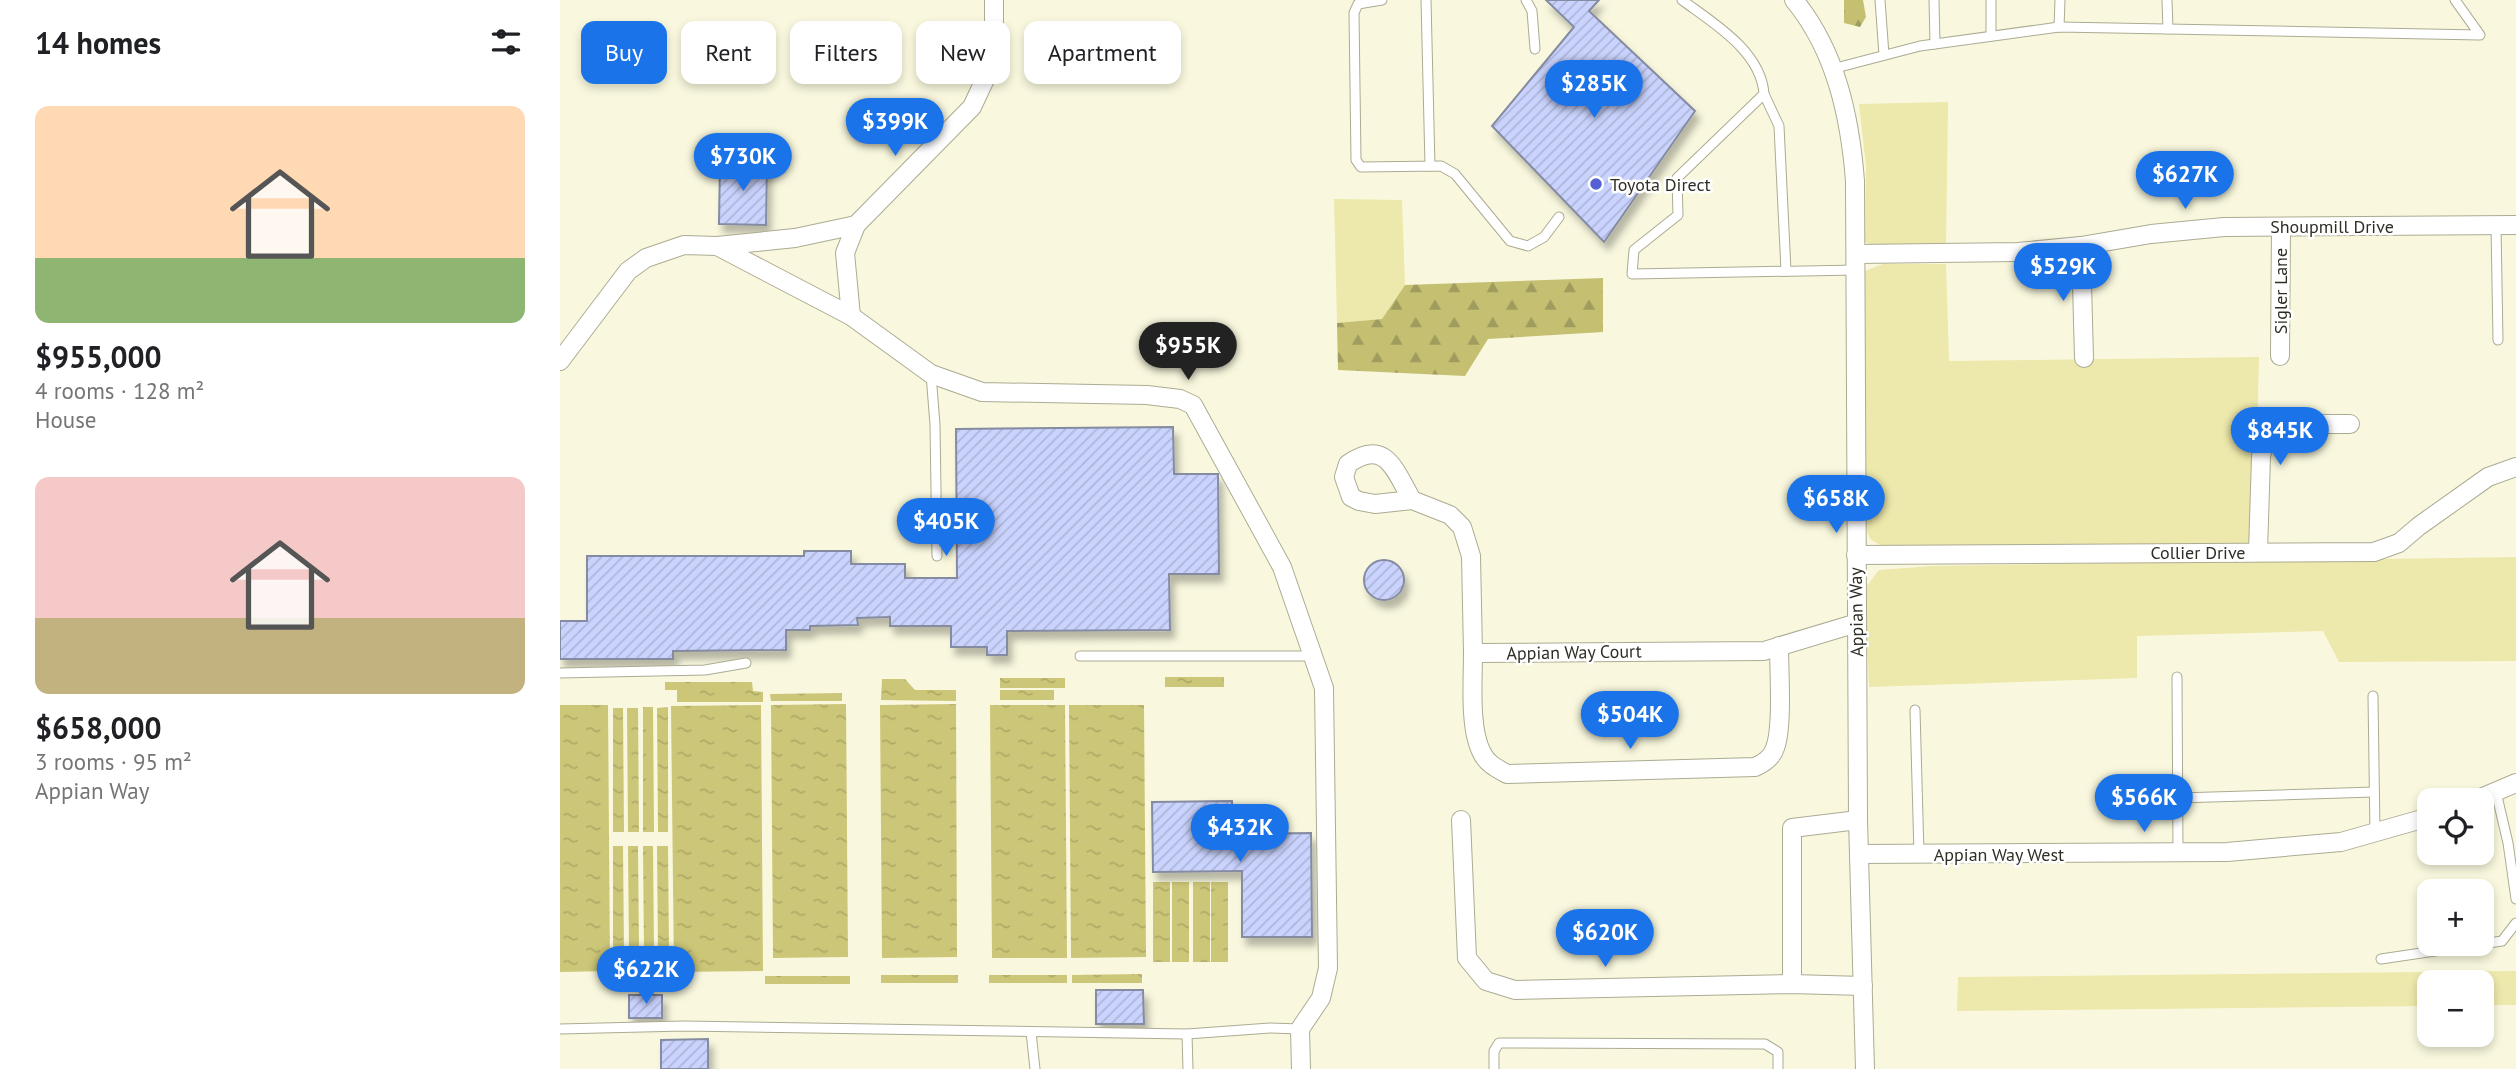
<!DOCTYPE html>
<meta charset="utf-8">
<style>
:root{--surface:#fff;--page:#f6f6f6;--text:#202124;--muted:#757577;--accent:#1a73e8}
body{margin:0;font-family:"PT Sans",sans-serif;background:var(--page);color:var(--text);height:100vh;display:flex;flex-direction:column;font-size:26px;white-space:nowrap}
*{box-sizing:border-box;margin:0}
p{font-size:23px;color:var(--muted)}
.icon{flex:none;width:38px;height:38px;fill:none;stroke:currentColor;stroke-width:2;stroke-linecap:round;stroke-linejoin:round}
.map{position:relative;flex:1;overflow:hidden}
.details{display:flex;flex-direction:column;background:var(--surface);width:560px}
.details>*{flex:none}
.top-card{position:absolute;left:21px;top:21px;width:665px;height:63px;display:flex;gap:14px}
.controls{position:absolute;left:1857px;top:788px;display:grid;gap:14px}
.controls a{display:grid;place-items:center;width:77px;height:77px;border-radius:14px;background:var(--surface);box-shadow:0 4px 10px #0003;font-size:35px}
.price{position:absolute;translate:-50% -60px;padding:0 16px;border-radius:24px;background:var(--accent);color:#fff;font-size:23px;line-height:46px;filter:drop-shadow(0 2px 4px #0008)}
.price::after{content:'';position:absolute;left:50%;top:42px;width:21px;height:16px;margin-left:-10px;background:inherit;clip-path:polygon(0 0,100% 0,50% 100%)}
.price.on{background:#222;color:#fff}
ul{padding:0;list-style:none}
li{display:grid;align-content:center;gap:14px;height:371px;padding:0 35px}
li span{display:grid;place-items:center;height:217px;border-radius:14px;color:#555}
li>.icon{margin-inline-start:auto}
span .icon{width:126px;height:126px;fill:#fffc;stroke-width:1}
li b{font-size:30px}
h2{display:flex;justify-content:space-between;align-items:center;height:84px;padding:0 35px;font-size:30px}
.tag{padding:0 24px;border-radius:14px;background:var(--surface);box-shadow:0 4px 10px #0003;font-size:24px;line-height:63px}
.tag.on{background:var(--accent);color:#fff}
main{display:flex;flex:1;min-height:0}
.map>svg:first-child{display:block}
</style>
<main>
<section class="details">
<h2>14 homes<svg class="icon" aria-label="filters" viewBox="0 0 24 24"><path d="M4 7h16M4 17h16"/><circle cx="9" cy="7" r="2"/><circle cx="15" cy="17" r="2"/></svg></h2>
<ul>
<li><span style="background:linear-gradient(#ffd9b3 70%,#8fb573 0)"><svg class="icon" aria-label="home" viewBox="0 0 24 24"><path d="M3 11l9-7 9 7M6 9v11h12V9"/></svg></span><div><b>$955,000</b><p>4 rooms · 128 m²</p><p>House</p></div></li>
<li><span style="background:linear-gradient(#f6c9c9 65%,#c2b280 0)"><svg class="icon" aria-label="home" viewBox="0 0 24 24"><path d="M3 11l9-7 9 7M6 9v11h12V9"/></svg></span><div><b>$658,000</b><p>3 rooms · 95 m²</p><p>Appian Way</p></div></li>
</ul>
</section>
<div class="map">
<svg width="1956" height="1069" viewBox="0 0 1956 1069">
<defs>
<pattern id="forest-firs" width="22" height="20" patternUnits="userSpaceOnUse" patternTransform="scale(1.75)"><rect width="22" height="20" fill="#c5bf72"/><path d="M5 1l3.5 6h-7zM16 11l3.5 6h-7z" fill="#a09c5d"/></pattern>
<pattern id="water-ripples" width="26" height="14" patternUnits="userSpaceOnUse" patternTransform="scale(1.75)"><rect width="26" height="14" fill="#ccc678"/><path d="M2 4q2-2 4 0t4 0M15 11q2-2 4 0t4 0" fill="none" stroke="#b0aa68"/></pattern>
<pattern id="building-hatch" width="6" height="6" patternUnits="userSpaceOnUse" patternTransform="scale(1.75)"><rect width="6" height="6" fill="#c9d3fd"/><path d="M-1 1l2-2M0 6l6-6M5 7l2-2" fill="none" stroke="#adb5d9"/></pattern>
<filter id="shadow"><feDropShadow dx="4.5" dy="8" stdDeviation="3.5" flood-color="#0004"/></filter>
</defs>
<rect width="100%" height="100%" fill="#f9f8de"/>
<g fill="#ede8ab">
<polygon points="1388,102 1386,245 1317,247 1305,242 1306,166 1299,104"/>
<polygon points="774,199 842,200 845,285 822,319 777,323"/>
<polygon points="1323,264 1386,264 1389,361 1699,357 1694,546 1320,545 1310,539 1305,526 1305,271"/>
<polygon points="1956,557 1956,661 1779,662 1763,631 1577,636 1577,678 1309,687 1305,588 1319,570 1373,566"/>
<polygon points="1956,971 1956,1005 1922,1005 1922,982 1869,982 1869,1006 1397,1011 1398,977"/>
</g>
<g fill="url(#forest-firs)">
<polygon points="1284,0 1303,0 1306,17 1300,27 1284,23"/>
<polygon points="1043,278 1043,332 928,339 905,376 778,370 777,323 822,319 845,285"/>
</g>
<g fill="url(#water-ripples)">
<rect x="605" y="677" width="59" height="10"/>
<rect x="440" y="678" width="65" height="10"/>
<polygon points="322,679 345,679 355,690 396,690 396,701 321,700"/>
<polygon points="105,682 192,682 193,691 203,692 203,702 117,702 117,690 105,690"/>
<rect x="440" y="690" width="54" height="10"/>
<polygon points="282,693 282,701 211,701 210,694"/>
<polygon points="286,704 288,957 213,958 211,705"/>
<polygon points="396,704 397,957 322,958 320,705"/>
<polygon points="0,705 48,705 50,971 0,972"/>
<polygon points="201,705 203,971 114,972 111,706"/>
<polygon points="430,705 505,705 507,958 432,958"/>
<polygon points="509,705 584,705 586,957 511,958"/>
<polygon points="83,707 93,707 94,832 83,832"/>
<polygon points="108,707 108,832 98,832 97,708"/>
<polygon points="53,708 63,708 64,832 53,832"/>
<polygon points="67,708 78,708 79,832 68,832"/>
<polygon points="53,846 63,846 64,952 53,952"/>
<polygon points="68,846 78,846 79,952 69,952"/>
<polygon points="83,846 93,846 94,952 84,952"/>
<polygon points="97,846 108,846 109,951 98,952"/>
<rect x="593" y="882" width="17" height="80"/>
<rect x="612" y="882" width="17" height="80"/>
<rect x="633" y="882" width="17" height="80"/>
<rect x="651" y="882" width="17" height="80"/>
<polygon points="582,974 582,983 512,983 512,975"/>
<rect x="321" y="975" width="77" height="8"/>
<rect x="429" y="975" width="78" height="8"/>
<rect x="205" y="976" width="85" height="8"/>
</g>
<g fill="url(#building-hatch)" stroke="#858ba1" stroke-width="2" filter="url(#shadow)">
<polygon points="986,0 1039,0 1029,11 1135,111 1044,242 932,126 1014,27"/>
<polygon points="160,161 207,162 206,225 159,224"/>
<polygon points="613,427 614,474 658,474 659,574 609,574 610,630 447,631 447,655 427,655 427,647 391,647 391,626 330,626 330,617 297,618 298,625 250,626 250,630 226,630 226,650 113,651 113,659 0,659 0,621 27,621 27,556 244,556 244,551 291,551 291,564 345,564 345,578 397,578 396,429"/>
<circle cx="824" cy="580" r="20"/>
<polygon points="672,801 672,834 751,833 752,937 682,937 682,871 593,872 592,802"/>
<polygon points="536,990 583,990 584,1024 536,1024"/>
<rect x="69" y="995" width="33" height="23"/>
<polygon points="148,1039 148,1069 101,1069 101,1040"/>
</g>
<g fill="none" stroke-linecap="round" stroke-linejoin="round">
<defs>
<g id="lane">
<polyline points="822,0 798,4 794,13 796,160 801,167 881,166 895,174 950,241 968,246 984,237 999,217"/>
<polyline points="866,0 870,166"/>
<polyline points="966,0 972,11 975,49"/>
<path d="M1122,0C1153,23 1201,51 1204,94L1117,178L1118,215L1074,250L1072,274L1297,270"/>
<polyline points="1320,0 1324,55"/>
<polyline points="1374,0 1375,44"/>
<polyline points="1431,0 1431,36"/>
<polyline points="1607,0 1608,29"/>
<polyline points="1499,27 1500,0"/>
<polyline points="1272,69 1360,46 1499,27 1920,35 1895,0"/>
<polyline points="1204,94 1219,126 1226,271"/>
<polyline points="1936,226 1938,340"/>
<polyline points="371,374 375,425 377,556"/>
<polyline points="520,656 753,656"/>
<polyline points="0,673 145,670 186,663"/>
<polyline points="1617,677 1618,853"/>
<polyline points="1813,696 1815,833"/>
<polyline points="1355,710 1359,854"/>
<polyline points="1936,792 1948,843 1956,899"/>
<polyline points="1618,798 1814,792"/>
<polyline points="1821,959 1942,941 1956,923"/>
<polyline points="0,1029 124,1026 627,1034 710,1028 740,1029"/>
<polyline points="471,1032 475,1069"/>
<polyline points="627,1034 628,1069"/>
<polyline points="934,1069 934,1051 939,1043 1205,1044 1218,1052 1218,1069"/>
</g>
<g id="street">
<path d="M1234,0C1276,51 1290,117 1295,181L1298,820L1305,1069"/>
<polyline points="157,246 235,238 296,225"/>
<polyline points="1521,246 1524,358"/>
<polyline points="1297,254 1458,252 1521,246 1591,234 1664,227 1956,225"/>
<polyline points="291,316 285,253 296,225 412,107 427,75 434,42 434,0"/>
<polyline points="1720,356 1721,227"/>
<polyline points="0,361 68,271 86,258 124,245 157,246 291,316 371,374 422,392 587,395 620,399 633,405 722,567 764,688 768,968 761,998 740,1029 741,1069"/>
<path d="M852,500C835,471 826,437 788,464L784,477L791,497L799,501L815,504L852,500L890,515L902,527L911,556L913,653L1204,651L1297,623"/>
<path d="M1698,552L1701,457C1702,452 1703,445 1706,441C1719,419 1767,425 1790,424"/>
<polyline points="1296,555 1814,552 1839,543 1859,526 1928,477 1956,467"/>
<path d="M913,653C913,681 909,729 922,753C927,764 938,769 947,774L1195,767C1204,763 1212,758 1215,748C1223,727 1219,671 1219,646"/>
<polyline points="1916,800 1956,783"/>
<polyline points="901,820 907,958 926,981 955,990 1232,984 1303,986"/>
<polyline points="1300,854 1667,852 1781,842 1869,817"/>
<polyline points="1232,984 1232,828 1298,820"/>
</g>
</defs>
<use href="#lane" stroke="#acab93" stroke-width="11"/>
<use href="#street" stroke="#acab93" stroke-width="20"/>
<use href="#lane" stroke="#fff" stroke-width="9"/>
<use href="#street" stroke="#fff" stroke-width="18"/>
</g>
<circle fill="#5360d6" stroke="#fff" stroke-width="2.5" cx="1036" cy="184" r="7"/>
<g text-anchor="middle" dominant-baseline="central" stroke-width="5" stroke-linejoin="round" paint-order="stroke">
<g font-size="18" fill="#2f2e25" stroke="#fff" text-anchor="start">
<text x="1050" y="184">Toyota Direct</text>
</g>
<g font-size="18" fill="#2f2e25" stroke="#fff">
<text x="1772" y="226">Shoupmill Drive</text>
<text transform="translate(1720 291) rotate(-90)">Sigler Lane</text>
<text x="1638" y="552">Collier Drive</text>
<text transform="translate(1296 612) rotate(-91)">Appian Way</text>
<text transform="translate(1014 652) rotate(-1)">Appian Way Court</text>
<text x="1439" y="854">Appian Way West</text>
</g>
</g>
</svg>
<div class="controls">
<a><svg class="icon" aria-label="locate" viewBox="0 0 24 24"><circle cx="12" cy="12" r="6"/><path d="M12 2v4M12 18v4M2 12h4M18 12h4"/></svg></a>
<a>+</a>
<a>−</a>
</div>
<b class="price" style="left:1034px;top:120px">$285K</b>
<b class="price" style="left:335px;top:158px">$399K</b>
<b class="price" style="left:183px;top:193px">$730K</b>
<b class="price" style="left:1625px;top:211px">$627K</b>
<b class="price" style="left:1503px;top:303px">$529K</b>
<b class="price on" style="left:628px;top:382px">$955K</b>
<b class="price" style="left:1720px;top:467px">$845K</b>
<b class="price" style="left:1276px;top:535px">$658K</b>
<b class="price" style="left:386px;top:558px">$405K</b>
<b class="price" style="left:1070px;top:751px">$504K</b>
<b class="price" style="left:1584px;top:834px">$566K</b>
<b class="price" style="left:680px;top:864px">$432K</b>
<b class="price" style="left:1045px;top:969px">$620K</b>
<b class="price" style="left:86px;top:1006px">$622K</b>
<div class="top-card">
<a class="tag on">Buy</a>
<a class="tag">Rent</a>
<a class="tag">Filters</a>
<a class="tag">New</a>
<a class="tag">Apartment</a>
</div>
</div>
</main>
